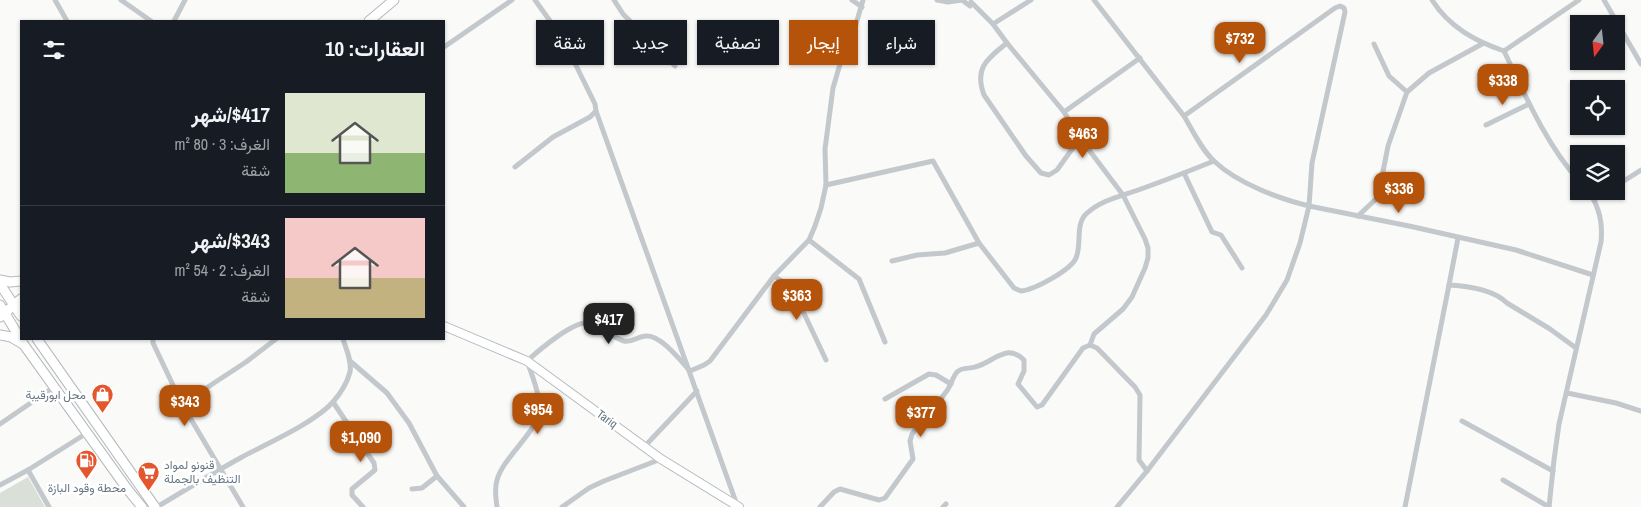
<!DOCTYPE html>
<html lang="ar">
<meta charset="utf-8">
<style>
:root{--surface:#171b24;--page:#242831;--text:#f1f3f6;--muted:#9ea1a6;--line:#363941;--accent:#b45309}
body{margin:0;font-family:"Archivo Narrow",Vazirmatn,sans-serif;background:var(--page);color:var(--text);direction:rtl;height:100vh;display:flex;flex-direction:column;font-size:19px;white-space:nowrap}
*{box-sizing:border-box;margin:0}
p{font-size:16px;color:var(--muted)}
.icon{flex:none;width:28px;height:28px;fill:none;stroke:currentColor;stroke-width:2;stroke-linecap:round;stroke-linejoin:round}
.map{position:relative;flex:1;overflow:hidden;direction:ltr}
.side{position:absolute;left:20px;top:20px;width:425px;height:320px;display:flex;flex-direction:column;background:var(--surface);border-radius:0px;box-shadow:0 1px 4px #0004;direction:rtl}
.side>*{flex:none}
.hud{position:absolute;left:460px;top:20px;width:475px;height:45px;direction:rtl;display:flex;gap:10px}
.needle{width:32px;rotate:195deg}
.fabs{position:absolute;left:1570px;top:15px;display:grid;gap:10px}
.fabs a{display:grid;place-items:center;width:55px;height:55px;border-radius:0px;background:var(--surface);box-shadow:0 1px 4px #0004;font-size:25px}
.price{position:absolute;translate:-50% -42px;padding:0 11px;border-radius:10px;background:var(--accent);color:#fff;font-size:16px;line-height:32px;filter:drop-shadow(0 1px 2px #0008)}
.price::after{content:'';position:absolute;left:50%;top:30px;width:15px;height:11px;margin-left:-8px;background:inherit;clip-path:polygon(0 0,100% 0,50% 100%)}
.price.active{background:#222;color:#fff}
ul{padding:0;list-style:none}
li{display:flex;align-items:center;gap:15px;height:125px;padding:0 20px}
li+li{border-top:1px solid var(--line)}
li span{display:grid;place-items:center;flex:none;width:140px;height:100px;border-radius:0px;color:#555}
li>.icon{margin-inline-start:auto}
span .icon{width:60px;height:60px;fill:#fffc;stroke-width:1}
li b{font-size:21px}
h2{display:flex;justify-content:space-between;align-items:center;height:60px;padding:0 20px;font-size:21px}
.tag{padding:0 18px;border-radius:0px;background:var(--surface);box-shadow:0 1px 4px #0004;font-size:18px;line-height:45px}
.tag.active{background:var(--accent);color:#fff}
.map>svg:first-child{display:block}
</style>
<div class="map">
<svg width="1641" height="507" viewBox="0 0 1641 507">
<rect width="100%" height="100%" fill="#fafaf8"/>
<polygon fill="#dadfd7" points="28,477 45,507 0,507 0,493"/>
<g fill="none" stroke-linecap="round" stroke-linejoin="round">
<defs>
<polyline id="secondary" points="444,326 527,361 661,459 739,507"/>
<g id="primary">
<polyline points="369,21 394,0"/>
<polyline points="0,280 10,282 21,281"/>
<polyline points="0,284 21,316"/>
<polyline points="0,305 24,345 128,490 142,507"/>
<polyline points="0,317 21,299"/>
<polyline points="0,335 11,337 23,344"/>
<polyline points="37,339 155,507"/>
</g>
</defs>
<use href="#secondary" stroke="#b3babf" stroke-width="10"/>
<use href="#primary" stroke="#b5babe" stroke-width="11"/>
<g stroke="#c3c8cc" stroke-width="5">
<polyline points="55,0 67,21"/>
<polyline points="121,0 151,21"/>
<polyline points="614,0 623,14 675,66"/>
<polyline points="852,0 862,7"/>
<polyline points="937,0 948,2 962,0 970,6 971,2 993,24 1007,43 1064,112 1080,138 1123,195 1145,239 1148,248 1148,258 1145,268 1132,297 1123,309 1094,334 1090,345"/>
<polyline points="1094,0 1184,116"/>
<path d="M1432,0C1449,27 1475,41 1504,51C1525,95 1546,144 1579,181"/>
<polyline points="1604,0 1641,64"/>
<polyline points="174,21 185,0"/>
<polyline points="993,24 1031,0"/>
<path d="M1007,43C987,59 974,68 984,95L1026,156L1041,173L1049,175L1057,170L1080,138"/>
<polyline points="1374,44 1389,76 1407,92 1429,73 1482,44"/>
<polyline points="444,47 512,0"/>
<polyline points="1504,51 1579,0"/>
<polyline points="596,111 737,505"/>
<polyline points="1064,112 1140,58"/>
<polyline points="1486,125 1529,104"/>
<polyline points="515,167 553,137 590,117 596,111 595,104 563,39 535,0"/>
<polyline points="1184,173 1212,232 1221,235 1242,268"/>
<path d="M826,185L933,161L979,243L1014,288L1021,291C1034,290 1071,270 1076,258C1082,244 1075,225 1086,214C1101,200 1121,196 1138,190C1164,181 1189,171 1214,161"/>
<polyline points="1616,186 1641,170"/>
<polyline points="1594,200 1608,191"/>
<polyline points="1358,216 1378,197 1388,146 1407,92"/>
<polyline points="809,240 859,279 885,342"/>
<polyline points="892,261 917,255 945,253 979,243"/>
<polyline points="774,276 788,285 793,290 826,360"/>
<polyline points="1449,285 1458,238"/>
<polyline points="153,339 153,343 182,404 243,507"/>
<polyline points="350,361 387,393 409,423 437,476 422,488 412,489"/>
<polyline points="1567,393 1616,403 1641,411"/>
<polyline points="885,399 929,374 936,375 951,384"/>
<polyline points="333,402 374,463 375,470 352,489 352,495 363,507"/>
<polyline points="182,404 246,362 276,339"/>
<polyline points="1462,421 1553,471"/>
<polyline points="0,424 54,387"/>
<polyline points="645,446 697,391"/>
<polyline points="28,470 49,507"/>
<polyline points="437,476 464,507"/>
<polyline points="1503,480 1549,507"/>
<polyline points="0,485 28,470 87,433"/>
<path d="M157,507C185,490 213,473 242,457C268,443 314,423 333,402C340,394 347,383 350,372C352,361 346,349 343,339"/>
<path d="M497,507C496,498 494,489 497,480C503,457 540,430 540,407C539,392 532,375 527,361C538,351 574,320 589,323C601,326 611,337 624,341C632,343 638,336 646,336C660,334 681,361 690,371L704,365L710,361L774,276L809,240L815,226L821,208L826,185L825,149L833,88L843,54L854,31L863,0"/>
<polyline points="562,507 589,488 604,481 661,459"/>
<path d="M820,507L834,492L840,489L879,500L885,498L913,459L910,441L912,434C923,420 935,407 946,392C951,386 952,378 957,372C962,367 969,369 975,367C993,363 1006,342 1024,360V371L1018,384L1037,407L1042,405L1083,348L1090,345L1097,348L1135,387L1140,395L1139,460L1147,471"/>
<polyline points="943,507 946,504"/>
<path d="M1117,507L1147,471L1237,353L1266,315L1287,280L1300,243L1309,206L1312,163L1345,12L1344,8L1340,6L1335,8L1184,116C1193,131 1201,149 1214,161C1238,184 1282,200 1314,207L1409,226L1516,250L1593,275"/>
<path d="M1405,507L1449,285C1468,286 1493,289 1507,303L1550,329L1576,348"/>
<path d="M1549,507L1554,460L1559,424L1601,242C1603,223 1600,207 1588,191"/>
</g>
<use href="#secondary" stroke="#fff" stroke-width="8"/>
<use href="#primary" stroke="#fff" stroke-width="9"/>
</g>
<defs>
<symbol id="shop-pin" viewBox="-11 -11 22 30"><path d="M0 17L-7.5 6A9.5 9.5 0 1 1 7.5 6Z" fill="#e4572e" stroke="#fff"/><path d="M-5-2.5h2.3a2.7 3.5 0 0 1 5.4 0H5L5.5 6h-11ZM-1.5-2.5h3a1.5 2.3 0 0 0-3 0Z" fill="#fff"/></symbol>
<symbol id="fuel-pin" viewBox="-11 -11 22 30"><path d="M0 17L-7.5 6A9.5 9.5 0 1 1 7.5 6Z" fill="#e4572e" stroke="#fff"/><path d="M-5.5-6h7V0h2V4h1.3V-2.5L3-4.5l.8-.8L6-3V5H2.5V1h-1V6h-7ZM-4.2-4.7v3.2H.2V-4.7Z" fill="#fff"/></symbol>
<symbol id="supermarket-pin" viewBox="-11 -11 22 30"><path d="M0 17L-7.5 6A9.5 9.5 0 1 1 7.5 6Z" fill="#e4572e" stroke="#fff"/><path d="M-6-5.5h2.5l.6 2H6L4.5 2H-2.5L-4.4-4H-6ZM-1.5 3.2a1.3 1.3 0 1 0 .1 0ZM3 3.2a1.3 1.3 0 1 0 .1 0Z" fill="#fff"/></symbol>
</defs>
<g fill-rule="evenodd">
<use href="#shop-pin" x="90" y="382" width="25" height="34"/>
<use href="#fuel-pin" x="74" y="448" width="25" height="34"/>
<use href="#supermarket-pin" x="136" y="460" width="25" height="34"/>
</g>
<g text-anchor="middle" dominant-baseline="central" stroke-width="5" stroke-linejoin="round" paint-order="stroke">
<g font-size="12" fill="#657683" stroke="#fff" text-anchor="end">
<text x="86" y="395">محل ابورقيبة</text>
<text x="164" y="465" text-anchor="start">قنونو لمواد<tspan x="164" dy="14">التنظيف بالجملة</tspan></text>
<text x="87" y="488" text-anchor="middle">محطة وقود البازة</text>
</g>
<g font-size="12" fill="#657683" stroke="#fff">
<text transform="translate(607 419) rotate(36)">Tariq</text>
</g>
</g>
</svg>
<div class="fabs">
<a><svg class="needle" viewBox="-14 -14 28 28"><path d="M0-13l5 13h-10z" fill="#e53935"/><path d="M0 13l5-13h-10z" fill="#9ea1a6"/></svg></a>
<a><svg class="icon" aria-label="locate" viewBox="0 0 24 24"><circle cx="12" cy="12" r="6"/><path d="M12 2v4M12 18v4M2 12h4M18 12h4"/></svg></a>
<a><svg class="icon" aria-label="layers" viewBox="0 0 24 24"><path d="M12 4l9 5-9 5-9-5zM3 14l9 5 9-5"/></svg></a>
</div>
<b class="price" style="left:1240px;top:64px">$732</b>
<b class="price" style="left:1503px;top:106px">$338</b>
<b class="price" style="left:1083px;top:159px">$463</b>
<b class="price" style="left:1399px;top:214px">$336</b>
<b class="price" style="left:797px;top:321px">$363</b>
<b class="price active" style="left:609px;top:345px">$417</b>
<b class="price" style="left:185px;top:427px">$343</b>
<b class="price" style="left:538px;top:435px">$954</b>
<b class="price" style="left:921px;top:438px">$377</b>
<b class="price" style="left:361px;top:463px">$1,090</b>
<div class="hud">
<a class="tag">شراء</a>
<a class="tag active">إيجار</a>
<a class="tag">تصفية</a>
<a class="tag">جديد</a>
<a class="tag">شقة</a>
</div>
<section class="side">
<h2>العقارات: 10<svg class="icon" aria-label="filters" viewBox="0 0 24 24"><path d="M4 7h16M4 17h16"/><circle cx="9" cy="7" r="2"/><circle cx="15" cy="17" r="2"/></svg></h2>
<ul>
<li><span style="background:linear-gradient(#dfe7d0 60%,#8fb573 0)"><svg class="icon" aria-label="home" viewBox="0 0 24 24"><path d="M3 11l9-7 9 7M6 9v11h12V9"/></svg></span><div><b>$417/شهر</b><p>الغرف: 3 · 80 m²</p><p>شقة</p></div></li>
<li><span style="background:linear-gradient(#f6c9c9 60%,#c2b280 0)"><svg class="icon" aria-label="home" viewBox="0 0 24 24"><path d="M3 11l9-7 9 7M6 9v11h12V9"/></svg></span><div><b>$343/شهر</b><p>الغرف: 2 · 54 m²</p><p>شقة</p></div></li>
</ul>
</section>
</div>
